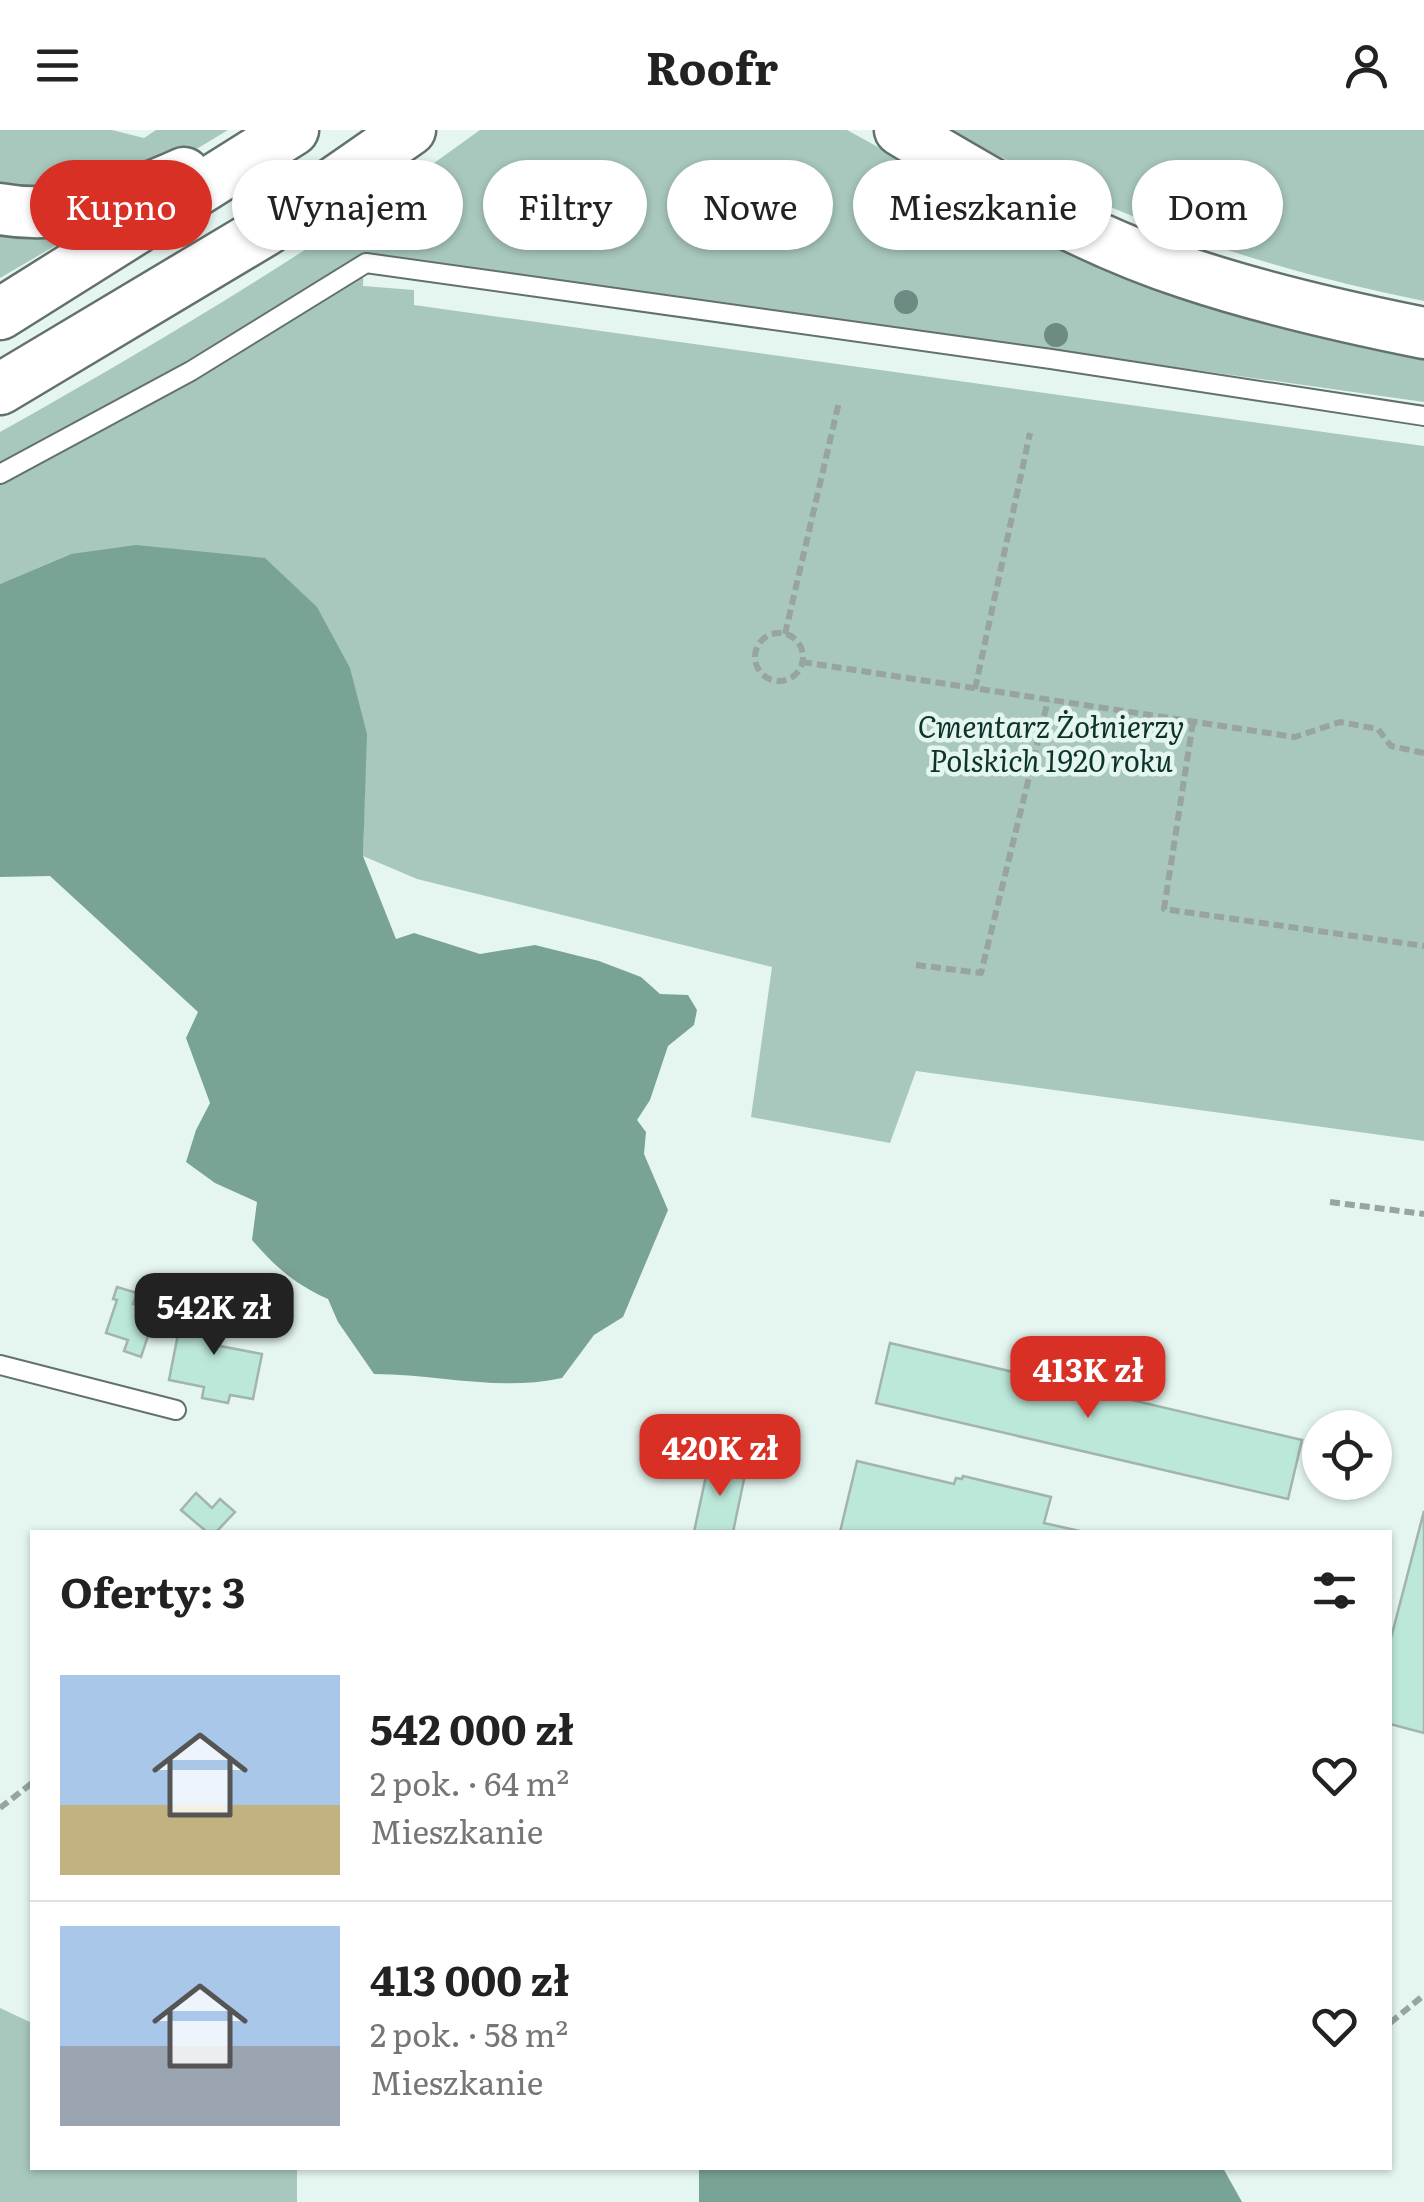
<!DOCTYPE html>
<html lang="pl">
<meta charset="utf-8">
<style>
:root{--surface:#fff;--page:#f6f6f6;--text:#222;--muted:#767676;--line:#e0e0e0;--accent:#d93025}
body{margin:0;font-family:Literata,serif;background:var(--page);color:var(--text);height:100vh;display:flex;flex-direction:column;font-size:38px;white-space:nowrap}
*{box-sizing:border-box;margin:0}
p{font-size:32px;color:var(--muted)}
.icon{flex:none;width:55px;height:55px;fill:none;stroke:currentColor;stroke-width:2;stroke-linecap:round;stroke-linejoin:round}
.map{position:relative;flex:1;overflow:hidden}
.side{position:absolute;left:30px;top:1400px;width:1362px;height:640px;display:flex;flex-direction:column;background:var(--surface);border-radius:0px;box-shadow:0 2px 8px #0004}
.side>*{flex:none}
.banner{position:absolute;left:30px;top:30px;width:1365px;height:90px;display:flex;gap:20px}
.controls{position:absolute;left:1302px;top:1280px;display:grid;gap:20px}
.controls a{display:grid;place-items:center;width:90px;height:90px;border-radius:50%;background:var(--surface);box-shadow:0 2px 8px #0004;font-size:50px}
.price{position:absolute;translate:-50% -85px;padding:0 22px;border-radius:20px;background:var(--accent);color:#fff;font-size:32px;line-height:65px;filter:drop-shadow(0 2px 5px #0008)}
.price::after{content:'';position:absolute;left:50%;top:60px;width:30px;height:22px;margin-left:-15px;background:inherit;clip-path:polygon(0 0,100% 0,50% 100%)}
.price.selected{background:#222;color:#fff}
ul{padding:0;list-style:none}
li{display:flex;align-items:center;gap:30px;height:250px;padding:0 30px}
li+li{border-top:2px solid var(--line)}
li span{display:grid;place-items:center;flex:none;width:280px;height:200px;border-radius:0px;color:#555}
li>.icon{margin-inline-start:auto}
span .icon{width:120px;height:120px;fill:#fffc;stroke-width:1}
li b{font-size:42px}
h2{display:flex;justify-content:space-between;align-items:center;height:120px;padding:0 30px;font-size:42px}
.pill{padding:0 35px;border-radius:45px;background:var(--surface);box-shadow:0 2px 8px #0004;font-size:35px;line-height:90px}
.pill.selected{background:var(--accent);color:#fff}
header{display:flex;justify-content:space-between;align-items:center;height:130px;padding:0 30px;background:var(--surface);font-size:45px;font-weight:700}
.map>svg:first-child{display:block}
</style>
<header><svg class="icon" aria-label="menu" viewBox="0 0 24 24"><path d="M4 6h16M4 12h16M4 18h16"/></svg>Roofr<svg class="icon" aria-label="person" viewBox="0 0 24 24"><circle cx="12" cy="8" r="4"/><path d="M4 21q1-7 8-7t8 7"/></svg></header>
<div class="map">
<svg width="1424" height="2072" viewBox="0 0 1424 2072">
<rect width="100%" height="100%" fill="#e5f6f0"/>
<g fill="#a8c8bd">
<polygon points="0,0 112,0 144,8 156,0 228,0 190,23 111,54 0,63"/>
<path d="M480,0H847L974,70L1424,222V272L364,123L363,156L414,160V175L1424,316V1011L916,941L890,1013L751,987L772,837L417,749L363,726L366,606L71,424L0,454V302C164,210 328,111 480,0Z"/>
<path d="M949,0H1424V171C1290,144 1162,104 1038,45C1009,30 977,17 949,0Z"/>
<polygon points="0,101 71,103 72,106 0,148"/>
<polygon points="0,1878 32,1893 32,2038 297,2038 297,2072 0,2072"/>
</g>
<g fill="#79a395">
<path d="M136,415L265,428L317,477L350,538L367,604L363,726L396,809L414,803L480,824L535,815L599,831L641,847L660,864L688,865L697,880L694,895L668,916L650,970L637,990L646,1002L644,1024L668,1080L623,1187L594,1205L562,1248C497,1262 440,1244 374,1244L338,1192L328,1169C296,1155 274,1136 252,1110L257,1072L215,1053L186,1032L196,1000L210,973L186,908L198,882L50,746L0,747V454L71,424Z"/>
<polygon points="699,2038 1223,2038 1242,2072 699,2072"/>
</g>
<g fill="#bce8d9" stroke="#a3b3ad" stroke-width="2.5">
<polygon points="117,1157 137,1163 133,1174 156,1182 141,1227 124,1221 128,1210 106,1203 117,1170 113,1169"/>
<polygon points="217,1167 229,1169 220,1216 262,1224 253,1269 230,1265 228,1273 202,1268 204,1257 169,1250 181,1189 201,1193 204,1176 216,1178"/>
<polygon points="890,1213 1302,1310 1288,1369 876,1273"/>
<polygon points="857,1331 954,1354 956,1348 962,1349 963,1346 1051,1367 1044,1393 1084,1402 840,1402"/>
<polygon points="709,1332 746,1340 733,1402 694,1402"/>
<polygon points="196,1363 212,1378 220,1369 235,1382 216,1402 207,1402 181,1380"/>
<polygon points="1424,1381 1424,1603 1390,1594 1390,1512"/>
</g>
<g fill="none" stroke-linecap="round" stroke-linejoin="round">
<defs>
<g id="lane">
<polyline points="0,344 191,241 366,133 1051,229 1424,286"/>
<polyline points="0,1235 176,1280"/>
</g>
<g id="secondary">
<path d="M900,0C991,55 1085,110 1187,143C1265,169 1344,187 1424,203"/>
<path d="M0,79C65,91 126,69 184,43"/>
<polyline points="0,184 293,0"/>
<polyline points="0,259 266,100 410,0"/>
</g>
</defs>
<use href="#lane" stroke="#63716c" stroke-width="22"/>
<use href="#secondary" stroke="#63716c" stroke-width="55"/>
<g stroke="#97a4a0" stroke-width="6" stroke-dasharray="10 5" stroke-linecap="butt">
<circle cx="779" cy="527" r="24"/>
<polyline points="785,504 839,272"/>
<polyline points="802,532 1295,607 1340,592 1378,599 1391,616 1424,623"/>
<polyline points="975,559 1030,303"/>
<polyline points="1193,592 1164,779 1424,816"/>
<polyline points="916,835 981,843 1048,570"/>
<polyline points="1330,1072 1424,1084"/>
<polyline points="0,1678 32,1653"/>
<polyline points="1390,1893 1424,1865"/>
</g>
<use href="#lane" stroke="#fff" stroke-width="18"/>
<use href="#secondary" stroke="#fff" stroke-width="50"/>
</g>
<g fill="#6e8b83">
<circle cx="906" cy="172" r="12"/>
<circle cx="1056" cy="205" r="12"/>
</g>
<g text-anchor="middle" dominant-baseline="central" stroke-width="9" stroke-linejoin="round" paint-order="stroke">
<g font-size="30" font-style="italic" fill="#0c342a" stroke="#e5f6f0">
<text x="1051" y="595">Cmentarz Żołnierzy<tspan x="1051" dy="34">Polskich 1920 roku</tspan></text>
</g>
</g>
</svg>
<div class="controls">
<a><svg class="icon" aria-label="locate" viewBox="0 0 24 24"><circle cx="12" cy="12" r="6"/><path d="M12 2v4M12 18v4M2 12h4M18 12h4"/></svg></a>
</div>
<b class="price selected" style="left:214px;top:1228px">542K zł</b>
<b class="price" style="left:1088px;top:1291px">413K zł</b>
<b class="price" style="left:720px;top:1369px">420K zł</b>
<div class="banner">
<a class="pill selected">Kupno</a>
<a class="pill">Wynajem</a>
<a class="pill">Filtry</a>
<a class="pill">Nowe</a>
<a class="pill">Mieszkanie</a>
<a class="pill">Dom</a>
</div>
<section class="side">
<h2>Oferty: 3<svg class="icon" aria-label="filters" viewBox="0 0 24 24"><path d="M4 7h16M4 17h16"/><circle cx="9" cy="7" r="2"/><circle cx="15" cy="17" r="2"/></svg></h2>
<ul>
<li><span style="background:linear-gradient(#a9c7e8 65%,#c2b280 0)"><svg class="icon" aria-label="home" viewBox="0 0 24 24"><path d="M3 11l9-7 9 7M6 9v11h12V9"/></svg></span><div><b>542 000 zł</b><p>2 pok. · 64 m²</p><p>Mieszkanie</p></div><svg class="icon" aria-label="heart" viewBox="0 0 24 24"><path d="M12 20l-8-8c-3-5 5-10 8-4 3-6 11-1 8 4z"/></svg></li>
<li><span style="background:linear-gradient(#a9c7e8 60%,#9aa5b1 0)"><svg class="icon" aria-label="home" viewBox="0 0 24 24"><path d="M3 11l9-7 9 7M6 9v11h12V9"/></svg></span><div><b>413 000 zł</b><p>2 pok. · 58 m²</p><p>Mieszkanie</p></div><svg class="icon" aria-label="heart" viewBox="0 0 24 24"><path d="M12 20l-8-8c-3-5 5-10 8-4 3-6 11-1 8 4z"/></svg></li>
</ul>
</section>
</div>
